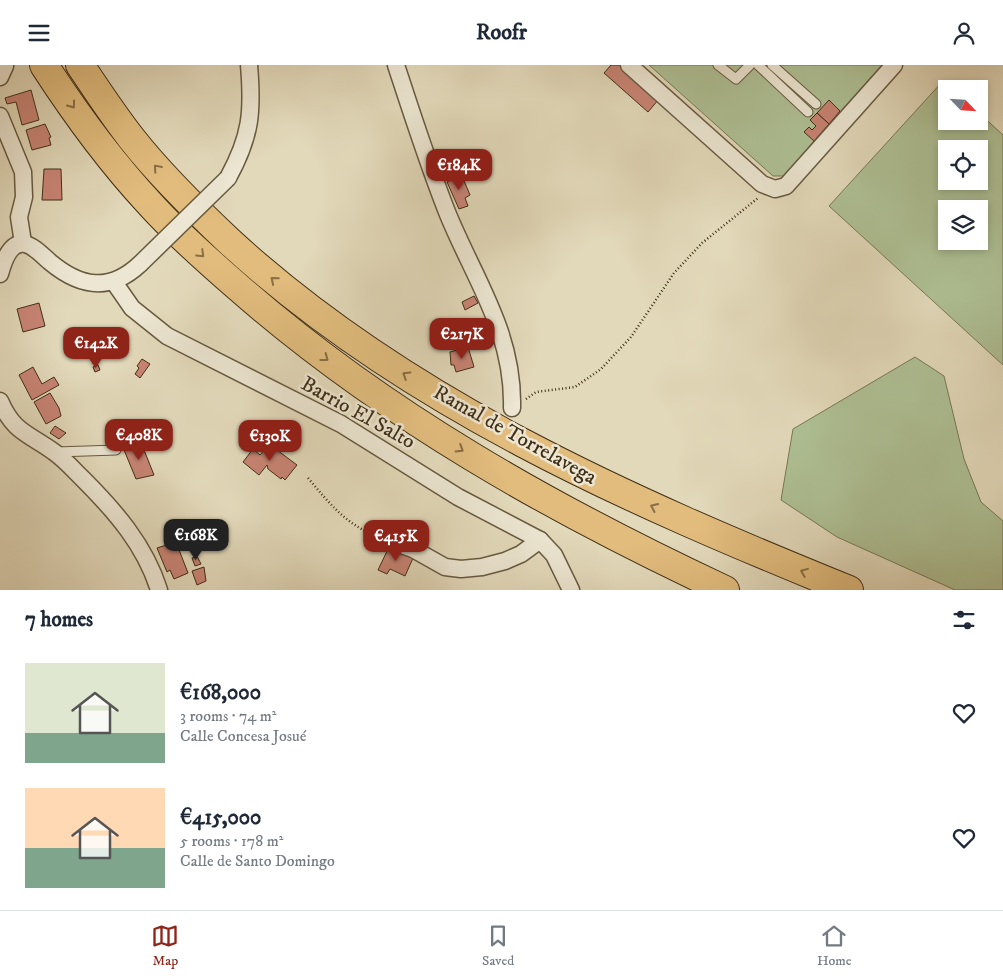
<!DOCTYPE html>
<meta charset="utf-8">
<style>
:root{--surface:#fff;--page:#f6f6f7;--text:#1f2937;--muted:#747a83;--line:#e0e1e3;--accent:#8f2418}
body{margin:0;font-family:"IM FELL DW Pica",serif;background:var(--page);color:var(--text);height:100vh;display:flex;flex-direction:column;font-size:19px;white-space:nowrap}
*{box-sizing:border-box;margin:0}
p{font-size:16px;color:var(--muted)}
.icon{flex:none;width:28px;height:28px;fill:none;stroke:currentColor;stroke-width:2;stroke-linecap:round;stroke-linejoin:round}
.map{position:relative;height:525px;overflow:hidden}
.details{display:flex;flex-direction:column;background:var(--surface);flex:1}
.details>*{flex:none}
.needle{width:32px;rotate:115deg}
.fabs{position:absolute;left:938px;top:15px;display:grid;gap:10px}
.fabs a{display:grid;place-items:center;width:50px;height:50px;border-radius:0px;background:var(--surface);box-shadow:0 2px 8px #0003;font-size:25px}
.price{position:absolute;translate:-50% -42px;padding:0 11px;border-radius:10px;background:var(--accent);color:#fff;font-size:16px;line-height:32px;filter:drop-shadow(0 1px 2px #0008)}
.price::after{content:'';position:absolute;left:50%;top:30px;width:15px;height:11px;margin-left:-8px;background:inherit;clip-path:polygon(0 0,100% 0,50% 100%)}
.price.active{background:#222;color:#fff}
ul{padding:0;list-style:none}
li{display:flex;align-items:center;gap:15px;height:125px;padding:0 25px}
li span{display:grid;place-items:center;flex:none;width:140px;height:100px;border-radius:0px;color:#555}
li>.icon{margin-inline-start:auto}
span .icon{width:60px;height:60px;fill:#fffc;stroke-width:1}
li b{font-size:21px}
h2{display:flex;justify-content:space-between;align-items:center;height:60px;padding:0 25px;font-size:21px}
header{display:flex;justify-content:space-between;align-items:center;height:65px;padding:0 25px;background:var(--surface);font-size:22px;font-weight:800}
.tabs{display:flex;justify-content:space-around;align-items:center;height:70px;border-top:1px solid var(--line);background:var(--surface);font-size:14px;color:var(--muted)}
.tabs a{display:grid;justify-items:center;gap:2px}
.tabs .active{color:var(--accent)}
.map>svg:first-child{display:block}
</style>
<header><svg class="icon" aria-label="menu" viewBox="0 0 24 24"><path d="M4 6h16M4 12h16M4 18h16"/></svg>Roofr<svg class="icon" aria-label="person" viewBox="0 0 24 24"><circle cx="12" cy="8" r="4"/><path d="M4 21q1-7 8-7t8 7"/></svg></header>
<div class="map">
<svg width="1003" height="525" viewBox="0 0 1003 525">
<rect width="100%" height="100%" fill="#e2d9ba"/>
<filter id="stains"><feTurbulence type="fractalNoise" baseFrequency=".004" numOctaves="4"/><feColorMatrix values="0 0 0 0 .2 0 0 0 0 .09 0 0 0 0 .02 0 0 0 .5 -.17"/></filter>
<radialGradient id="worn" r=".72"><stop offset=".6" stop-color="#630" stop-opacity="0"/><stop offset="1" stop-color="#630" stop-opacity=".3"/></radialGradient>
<g fill="#aec094" stroke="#777856" fill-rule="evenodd">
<polygon points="649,0 882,0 783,111 773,111"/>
<path d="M943,16L951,24H946V56H979V48L1003,70V300L829,141ZM946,84H979V116H946ZM946,144H979V176H946Z"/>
<polygon points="915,292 944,311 964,394 981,437 1003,456 1003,525 955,525 837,472 781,435 793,364"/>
</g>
<g fill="#c88474" stroke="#402f18">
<polygon points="611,0 620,0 659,34 648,47 604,8"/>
<polygon points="31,25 39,55 22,60 16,37 7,39 5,33"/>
<polygon points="829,35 840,46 829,59 817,48"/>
<polygon points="817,48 829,59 814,76 804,67 809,62 812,65 816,61 810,55"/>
<polygon points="45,59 51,72 49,73 51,80 32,85 26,65"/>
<polygon points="44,104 61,104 62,135 42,135"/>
<polygon points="458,111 462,111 470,130 465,133 468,141 459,144 447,117"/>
<polygon points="474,231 478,238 465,245 462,237"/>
<polygon points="39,238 45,261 23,267 17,244"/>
<polygon points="468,282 474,302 456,307 454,300 451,300 450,287"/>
<polygon points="142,294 150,299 140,313 135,309 139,303 137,301"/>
<polygon points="98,300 100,305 95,307 93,302"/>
<polygon points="33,302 42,319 54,312 59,320 32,335 19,310"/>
<polygon points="50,328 59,343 61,351 46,359 34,337"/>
<polygon points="55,361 66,368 59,374 50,368"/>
<polygon points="140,375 154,410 136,414 124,385"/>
<polygon points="269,379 297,400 285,415 282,412 281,414 268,404 267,400 259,410 243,397 253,384 260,390"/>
<polygon points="176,477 188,508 174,514 170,505 167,507 157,483"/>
<polygon points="389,482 407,491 409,488 414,491 405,511 390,504 387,509 378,505"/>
<polygon points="197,491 201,499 195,501 192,493"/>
<polygon points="204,502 206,516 197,520 192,506"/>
</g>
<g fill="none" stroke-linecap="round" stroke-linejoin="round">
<defs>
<g id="lane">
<polyline points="718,0 736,14 750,0"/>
<polyline points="758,0 808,47"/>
<polyline points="772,0 816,39"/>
<polyline points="56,387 116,385"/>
</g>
<g id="street">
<path d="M396,0C412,49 428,99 447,147C474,214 514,267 512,343"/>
<polyline points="629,0 762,119 775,124 786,121 894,0"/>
<polyline points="0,12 5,1"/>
<polyline points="0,51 23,107 24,132 19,152 23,178"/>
<path d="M228,113C251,71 253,47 249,0"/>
<path d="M0,209C3,198 10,176 25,179C34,181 43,191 50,197C80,222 109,228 140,199"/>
<polyline points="114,217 132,243 167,271 341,359 458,432 540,475 554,490 571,525"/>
<path d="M0,336C14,368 28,368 54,387C64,394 73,404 82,413C115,446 145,480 159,525"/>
<polyline points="392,477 413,484 445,502 461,504 482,502 505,496 521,489 540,475"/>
</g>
<g id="highway">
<path d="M44,0C75,48 111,97 150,139C177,169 209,197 239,223C384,350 552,444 725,525"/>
<path d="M80,0C97,25 113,50 132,74C161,111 196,145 230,177C407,339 630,436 849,525"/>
</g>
</defs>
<use href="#lane" stroke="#685a40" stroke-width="11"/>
<use href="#street" stroke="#685a40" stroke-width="19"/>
<use href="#highway" stroke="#402f18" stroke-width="30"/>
<g stroke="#402f18" stroke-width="2.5" stroke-dasharray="1 2.5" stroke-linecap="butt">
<polyline points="526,334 536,327 575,322 601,304 631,272 674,208 702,178 758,133"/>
<path d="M308,413C330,439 346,460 379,472"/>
</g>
<use href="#lane" stroke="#ece6d2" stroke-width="9"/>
<use href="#street" stroke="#ece6d2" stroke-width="16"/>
<use href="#highway" stroke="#e1bc7d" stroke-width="28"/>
<defs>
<polyline id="street-bridge" points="140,199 228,113"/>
</defs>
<use href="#street-bridge" stroke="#685a40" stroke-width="19" stroke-linecap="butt"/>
<use href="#street-bridge" stroke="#ece6d2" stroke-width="16"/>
</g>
<defs><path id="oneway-chevron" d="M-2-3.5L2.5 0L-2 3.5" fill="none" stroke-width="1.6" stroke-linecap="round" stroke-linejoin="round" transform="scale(1.25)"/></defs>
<g stroke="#886e45">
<use href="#oneway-chevron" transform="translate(72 40) rotate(54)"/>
<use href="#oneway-chevron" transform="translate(157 103) rotate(-131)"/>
<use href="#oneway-chevron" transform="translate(201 189) rotate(44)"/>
<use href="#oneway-chevron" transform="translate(274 215) rotate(-140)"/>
<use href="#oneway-chevron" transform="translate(325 293) rotate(37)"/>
<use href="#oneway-chevron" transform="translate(406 310) rotate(-148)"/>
<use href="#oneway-chevron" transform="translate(460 384) rotate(32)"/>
<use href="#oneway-chevron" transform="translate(654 442) rotate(-156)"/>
<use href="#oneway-chevron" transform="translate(804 507) rotate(-158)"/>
</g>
<g text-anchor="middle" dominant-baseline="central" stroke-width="5" stroke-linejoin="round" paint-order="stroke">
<g font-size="21" fill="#402f18" stroke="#ece6d2">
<text transform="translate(358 348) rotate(29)">Barrio El Salto</text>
<text transform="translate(515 370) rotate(29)">Ramal de Torrelavega</text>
</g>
</g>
<rect width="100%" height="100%" filter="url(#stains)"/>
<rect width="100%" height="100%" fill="url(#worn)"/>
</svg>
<div class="fabs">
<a><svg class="needle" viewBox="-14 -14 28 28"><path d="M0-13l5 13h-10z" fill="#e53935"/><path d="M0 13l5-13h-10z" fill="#747a83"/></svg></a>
<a><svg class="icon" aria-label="locate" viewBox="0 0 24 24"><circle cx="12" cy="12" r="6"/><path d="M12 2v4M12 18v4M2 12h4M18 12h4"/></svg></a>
<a><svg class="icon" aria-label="layers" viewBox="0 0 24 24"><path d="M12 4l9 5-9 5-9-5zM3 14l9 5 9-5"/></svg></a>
</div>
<b class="price" style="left:459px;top:126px">€184K</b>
<b class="price" style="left:462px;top:295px">€217K</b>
<b class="price" style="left:96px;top:304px">€142K</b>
<b class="price" style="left:139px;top:396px">€408K</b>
<b class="price" style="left:270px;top:397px">€130K</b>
<b class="price active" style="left:196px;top:496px">€168K</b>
<b class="price" style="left:396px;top:497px">€415K</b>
</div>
<section class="details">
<h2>7 homes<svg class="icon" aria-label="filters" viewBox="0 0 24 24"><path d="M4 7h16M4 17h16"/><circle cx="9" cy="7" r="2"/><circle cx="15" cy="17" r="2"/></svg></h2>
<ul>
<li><span style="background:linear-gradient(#dfe7d0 70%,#7fa58c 0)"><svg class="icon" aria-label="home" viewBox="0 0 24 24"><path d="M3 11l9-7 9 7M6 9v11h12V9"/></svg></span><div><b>€168,000</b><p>3 rooms · 74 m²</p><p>Calle Concesa Josué</p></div><svg class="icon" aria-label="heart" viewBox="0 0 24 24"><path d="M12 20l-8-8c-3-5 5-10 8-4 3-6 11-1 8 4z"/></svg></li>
<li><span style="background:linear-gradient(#ffd9b3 60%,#7fa58c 0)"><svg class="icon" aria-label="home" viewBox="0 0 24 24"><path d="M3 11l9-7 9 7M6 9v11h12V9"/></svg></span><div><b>€415,000</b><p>5 rooms · 178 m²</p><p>Calle de Santo Domingo</p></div><svg class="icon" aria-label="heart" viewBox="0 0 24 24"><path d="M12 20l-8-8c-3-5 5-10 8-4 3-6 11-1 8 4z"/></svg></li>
</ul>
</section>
<nav class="tabs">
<a class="active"><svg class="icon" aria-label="map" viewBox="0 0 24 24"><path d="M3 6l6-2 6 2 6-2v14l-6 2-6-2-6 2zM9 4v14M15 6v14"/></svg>Map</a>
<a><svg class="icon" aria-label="saved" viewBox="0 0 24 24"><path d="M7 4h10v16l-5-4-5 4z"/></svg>Saved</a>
<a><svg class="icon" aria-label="home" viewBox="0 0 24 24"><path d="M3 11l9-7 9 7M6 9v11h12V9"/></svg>Home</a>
</nav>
